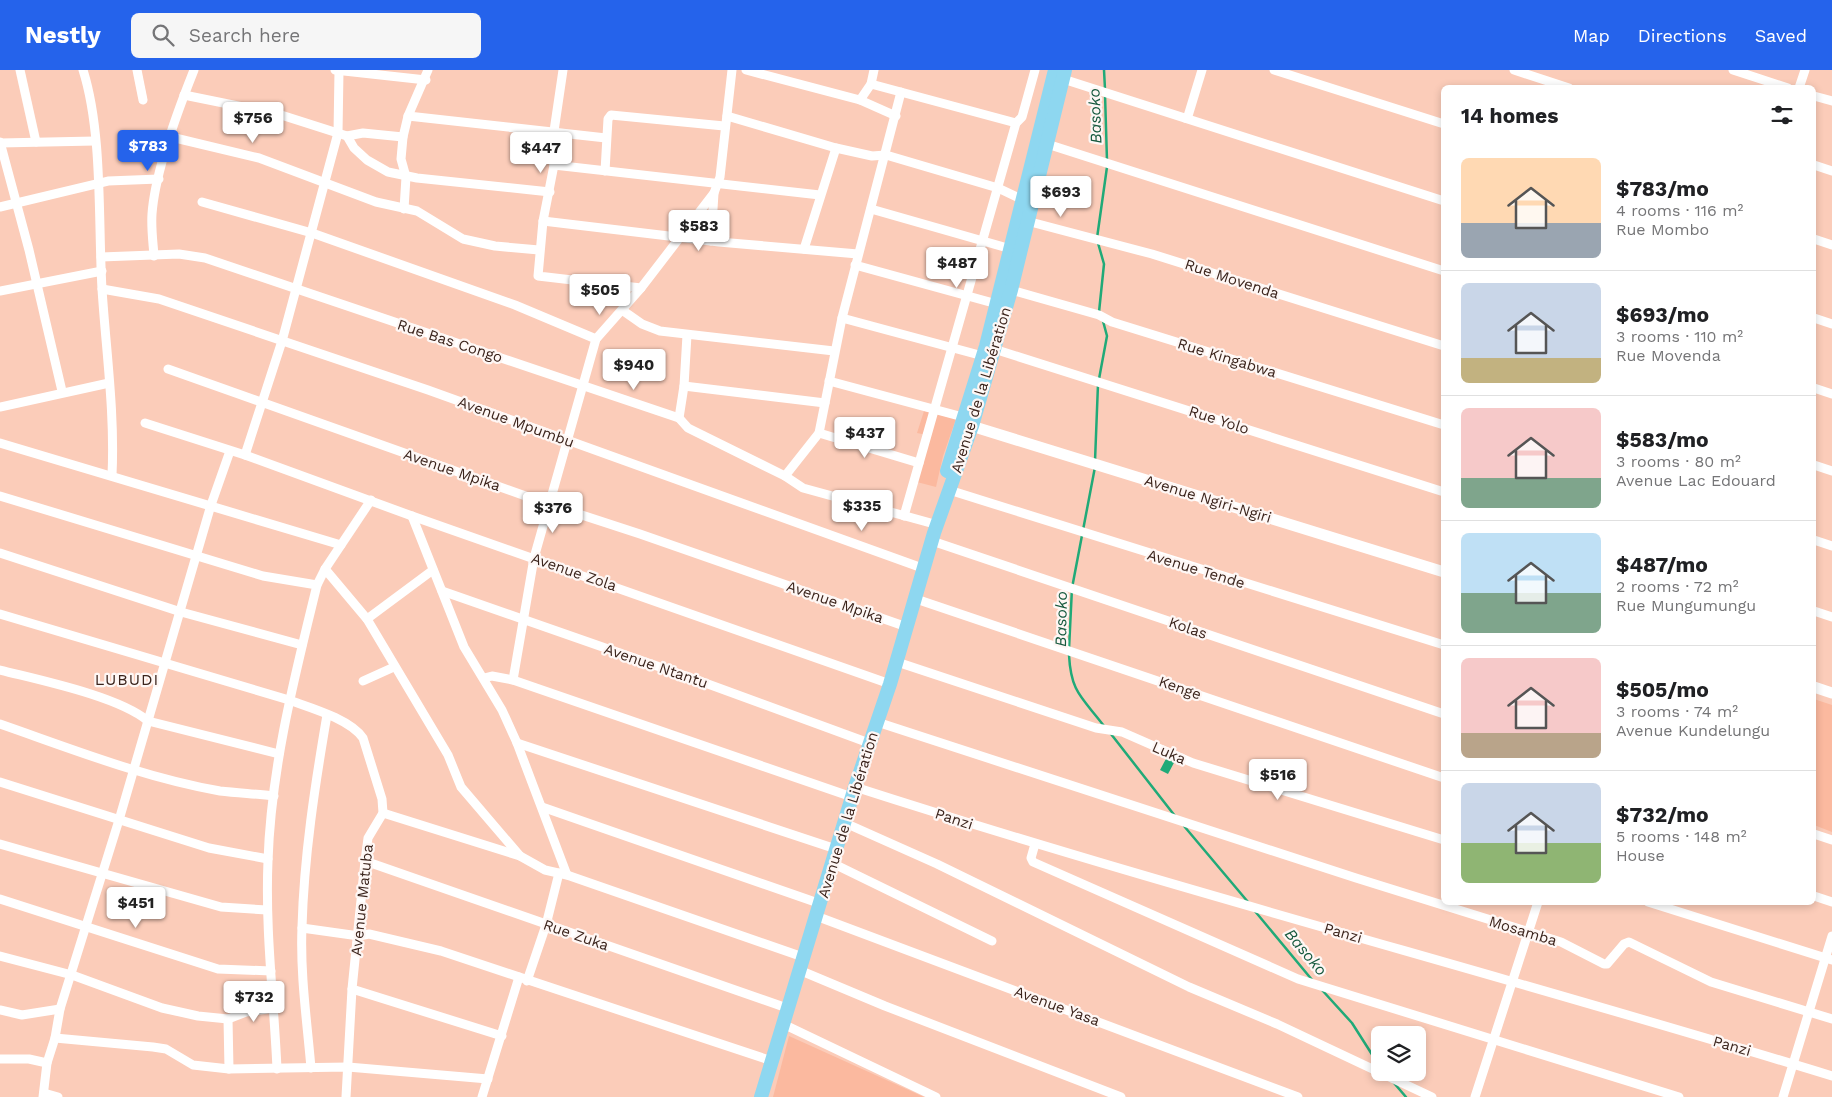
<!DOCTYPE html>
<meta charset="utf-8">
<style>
:root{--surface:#fff;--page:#f6f6f6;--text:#202124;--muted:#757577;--line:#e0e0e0;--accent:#2563eb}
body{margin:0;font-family:"Work Sans",sans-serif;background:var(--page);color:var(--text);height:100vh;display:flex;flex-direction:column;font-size:19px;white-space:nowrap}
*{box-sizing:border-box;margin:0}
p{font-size:16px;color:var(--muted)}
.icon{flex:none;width:28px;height:28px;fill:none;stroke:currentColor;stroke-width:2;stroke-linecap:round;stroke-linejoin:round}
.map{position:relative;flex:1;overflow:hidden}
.drawer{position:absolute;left:1441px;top:15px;width:375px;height:820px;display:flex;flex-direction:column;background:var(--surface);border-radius:8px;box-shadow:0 2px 8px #0003}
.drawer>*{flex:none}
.buttons{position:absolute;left:1371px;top:956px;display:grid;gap:10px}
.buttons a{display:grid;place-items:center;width:55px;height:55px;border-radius:8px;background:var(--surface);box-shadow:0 2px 8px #0003;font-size:25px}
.price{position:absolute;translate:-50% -42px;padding:0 11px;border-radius:5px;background:#fff;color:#222;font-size:16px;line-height:32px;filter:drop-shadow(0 1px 2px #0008)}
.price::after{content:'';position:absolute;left:50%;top:30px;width:15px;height:11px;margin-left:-8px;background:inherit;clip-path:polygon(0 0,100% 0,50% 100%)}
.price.on{background:var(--accent);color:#fff}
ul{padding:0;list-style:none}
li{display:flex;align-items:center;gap:15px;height:125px;padding:0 20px}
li+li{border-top:1px solid var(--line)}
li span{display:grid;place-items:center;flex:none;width:140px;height:100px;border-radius:8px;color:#555}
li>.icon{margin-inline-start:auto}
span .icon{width:60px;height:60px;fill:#fffc;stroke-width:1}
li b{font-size:21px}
h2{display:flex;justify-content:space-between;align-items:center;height:60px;padding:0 20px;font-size:21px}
header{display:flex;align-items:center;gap:30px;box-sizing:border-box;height:70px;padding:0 25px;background:var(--accent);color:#fff}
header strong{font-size:24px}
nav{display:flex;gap:28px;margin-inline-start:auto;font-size:18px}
.search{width:350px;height:45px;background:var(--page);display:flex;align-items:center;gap:12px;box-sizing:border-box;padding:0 18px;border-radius:8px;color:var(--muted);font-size:19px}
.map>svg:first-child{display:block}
</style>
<header>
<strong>Nestly</strong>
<div class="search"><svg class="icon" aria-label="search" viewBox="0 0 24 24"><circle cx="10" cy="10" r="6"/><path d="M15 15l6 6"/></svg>Search here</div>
<nav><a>Map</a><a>Directions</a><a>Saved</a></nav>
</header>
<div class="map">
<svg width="1832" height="1027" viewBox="0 0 1832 1027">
<rect width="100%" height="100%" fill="#fbccb9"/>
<g fill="#fbb99f">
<polygon points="924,341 956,349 943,386 936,417 913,411 927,365 917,363"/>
<polygon points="1814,629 1832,635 1832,762 1814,755"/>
<polygon points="789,966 924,1027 773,1027"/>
</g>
<polygon fill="#20aa78" points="1168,685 1176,689 1168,704 1160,700"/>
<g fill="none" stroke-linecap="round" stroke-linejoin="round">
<g stroke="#20aa78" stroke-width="2.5">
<polyline points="1104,0 1105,19"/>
<polyline points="1105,24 1107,91"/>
<polyline points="1097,168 1107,97"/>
<polyline points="1098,173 1104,194 1099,242"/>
<polyline points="1099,309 1107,266 1103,251"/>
<polyline points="1095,391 1098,314"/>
<polyline points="1069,579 1072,518 1095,397"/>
<path d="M1069,585C1071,623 1082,627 1104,656"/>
<polyline points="1111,664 1175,746"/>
<polyline points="1184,756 1248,832"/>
<polyline points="1254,840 1313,911"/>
<polyline points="1322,920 1352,953 1380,997"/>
<polyline points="1394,1013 1406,1027"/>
</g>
<g stroke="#fff" stroke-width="9">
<polyline points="20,0 36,72"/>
<path d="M83,0C103,63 98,152 102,219C106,281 115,343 112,405"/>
<polyline points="137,0 143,30"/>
<polyline points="335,0 426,10"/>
<polyline points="563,0 554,61 554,95 543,151 538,206 641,218"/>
<polyline points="746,0 860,30 896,46"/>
<polyline points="1274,0 1444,54"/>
<polyline points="1514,0 1569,18"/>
<polyline points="1733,0 1788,18"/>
<polyline points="1063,9 1444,131"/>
<polyline points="871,14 1016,53"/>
<polyline points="1799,18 1805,0"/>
<polyline points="184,25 278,44 347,66 363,63 403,67"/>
<polyline points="1814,26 1832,31"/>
<polyline points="860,30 871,14 874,0"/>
<polyline points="408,46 606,68"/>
<polyline points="727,46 836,78 804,179"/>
<polyline points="1185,48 1188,46 1202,0"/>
<polyline points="347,66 354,78 367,90 388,102 417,108 550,122"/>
<polyline points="171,67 259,88 376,132 417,141 463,169 495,176 539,180"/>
<polyline points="0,72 29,180 62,321"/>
<polyline points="0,73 95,71"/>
<polyline points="1047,74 1444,201"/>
<polyline points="836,78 872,86 886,85 998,118 1023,130"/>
<polyline points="554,95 820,125"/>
<polyline points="1814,95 1832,101"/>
<polyline points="605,101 608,49 611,45 724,56"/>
<polyline points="202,132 312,163 515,235 596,269"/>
<polyline points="0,137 108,111 159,109"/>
<polyline points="404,139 406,107 401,89 403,67 408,46 428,0"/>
<polyline points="871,139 1011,179"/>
<polyline points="1023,150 1152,184 1444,276"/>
<polyline points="543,151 719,172 858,184"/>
<polyline points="1814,169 1832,175"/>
<polyline points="711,171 714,123"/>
<path d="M154,186C153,172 151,158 152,144C155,101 178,40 194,0"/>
<polyline points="101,187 179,184 205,188 679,348 688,358 785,406 803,418 938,455"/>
<polyline points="855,195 997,234"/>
<polyline points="102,219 159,229 428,320 925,499"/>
<polyline points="1011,220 1099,245 1112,252 1444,355"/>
<polyline points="0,221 102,201"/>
<polyline points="622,240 642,254 660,261 834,281"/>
<polyline points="842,248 983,286"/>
<polyline points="1814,248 1832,254"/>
<polyline points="994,279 1444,422"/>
<polyline points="168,299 548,434 640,464 907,557"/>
<polyline points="829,311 963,347"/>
<polyline points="684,316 825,333"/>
<polyline points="1814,318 1832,324"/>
<polyline points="0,337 109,313"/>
<polyline points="679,348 684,316 687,265"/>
<polyline points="145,353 245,385 412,446 890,614"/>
<polyline points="819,363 919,393"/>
<polyline points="0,373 341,475"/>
<polyline points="245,385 282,271 338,63 339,1"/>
<polyline points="1814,395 1832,401"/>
<polyline points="785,406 819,363 842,248 901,22"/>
<polyline points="949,420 1444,575"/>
<polyline points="0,426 263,506 317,515"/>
<polyline points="412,446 464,577 502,640 517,673 567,805"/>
<polyline points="904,446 1016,53 1022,47 1035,0"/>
<polyline points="1814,470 1832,476"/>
<polyline points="932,471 1444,644"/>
<polyline points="0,483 181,542 302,575"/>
<polyline points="325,499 367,549 448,685 461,717 520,786"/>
<polyline points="442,521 697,610 869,673"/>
<polyline points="916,529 1444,708"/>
<polyline points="1814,541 1832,547"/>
<path d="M0,544L289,630C311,638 350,649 363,668L382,729L383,743L368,768L365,791L352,919L346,1027"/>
<polyline points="367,549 433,500"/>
<polyline points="897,592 1096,658 1122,662 1193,693 1444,770"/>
<path d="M0,600C39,610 118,626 148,651L279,684"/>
<polyline points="484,608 492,606 513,610 852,727"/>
<polyline points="513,610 534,488 596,269 641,218 714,123 720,107 732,0"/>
<polyline points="363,611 394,597"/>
<polyline points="877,652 1356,808 1561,872 1604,894 1607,894 1624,874 1629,872 1711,912 1832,949"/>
<path d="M0,654C72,679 145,708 220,721C238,723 256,724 274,726"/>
<polyline points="517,673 836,779"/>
<polyline points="0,712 209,778 268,789"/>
<path d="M855,717C1178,821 1507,906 1832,1006"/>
<polyline points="542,737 821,834"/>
<polyline points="383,743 520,786 545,800 567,805 803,887"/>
<polyline points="845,753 937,794 1189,917 1277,954 1432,1027"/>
<polyline points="1814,764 1832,770"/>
<polyline points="0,774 221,837 267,840"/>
<polyline points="1035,774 1031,788 1033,792 1298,909 1679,1027"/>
<polyline points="365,791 787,938"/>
<polyline points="832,793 992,871"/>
<polyline points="1814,826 1832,832"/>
<polyline points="0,829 218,899 271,901"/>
<polyline points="1648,832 1832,890"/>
<polyline points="816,846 1298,1027"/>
<polyline points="302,858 359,866 369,864 441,881 772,991"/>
<polyline points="0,886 72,905 162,938 198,946 228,949 246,942 274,938"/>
<polyline points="799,900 885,936 1121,1027"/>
<polyline points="527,911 546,855 559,803"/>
<polyline points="352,919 502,966"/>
<polyline points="0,940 22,945 60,939"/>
<polyline points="228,949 229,999 348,997 488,1009"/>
<polyline points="783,954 936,1027"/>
<polyline points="55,968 153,977 166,979 193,995 229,999"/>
<polyline points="0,989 29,989 47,993"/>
<path d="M311,998C307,951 300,904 302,857C304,786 315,715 327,645"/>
<path d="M277,999C274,930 265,860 268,791C271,697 295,605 317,515L325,499L371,430"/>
<polyline points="44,1023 58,1027"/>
<polyline points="43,1027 47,993 55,968 60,939 119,750 211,435 230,381"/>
<polyline points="482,1027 519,907"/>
<polyline points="1475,1027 1538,832"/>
<polyline points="1783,1027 1832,866"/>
</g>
<g stroke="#fff" stroke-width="11">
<polyline points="965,354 1444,502"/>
<polyline points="1814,617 1832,623"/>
</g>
<g stroke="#8ed7f0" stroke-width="14">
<polyline points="947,401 986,276 1055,0"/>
<polyline points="761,1027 855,717 890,614 934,463 972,356 1011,220 1065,0"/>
</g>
</g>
<g text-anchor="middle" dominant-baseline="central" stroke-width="4.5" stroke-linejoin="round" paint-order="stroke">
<g font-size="15" fill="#3b241c" stroke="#fef7f5">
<text transform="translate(1232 209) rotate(18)">Rue Movenda</text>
<text transform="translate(450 271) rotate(18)">Rue Bas Congo</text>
<text transform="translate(1227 288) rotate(17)">Rue Kingabwa</text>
<text transform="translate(981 320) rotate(-73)">Avenue de la Libération</text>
<text transform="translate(1219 350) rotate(18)">Rue Yolo</text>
<text transform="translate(516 352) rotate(20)">Avenue Mpumbu</text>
<text transform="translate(452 400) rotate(19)">Avenue Mpika</text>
<text transform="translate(1208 429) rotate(17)">Avenue Ngiri-Ngiri</text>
<text transform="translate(1196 499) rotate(17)">Avenue Tende</text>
<text transform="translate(574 502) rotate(19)">Avenue Zola</text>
<text transform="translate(835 532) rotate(19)">Avenue Mpika</text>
<text transform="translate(1188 558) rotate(19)">Kolas</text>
<text transform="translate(656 596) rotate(19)">Avenue Ntantu</text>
<text transform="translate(1180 618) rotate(19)">Kenge</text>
<text transform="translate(1169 683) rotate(24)">Luka</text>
<text transform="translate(848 745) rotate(-73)">Avenue de la Libération</text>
<text transform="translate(954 749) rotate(18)">Panzi</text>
<text transform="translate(362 830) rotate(-84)">Avenue Matuba</text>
<text transform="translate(1523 861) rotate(17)">Mosamba</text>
<text transform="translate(1343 863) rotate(16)">Panzi</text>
<text transform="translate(576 865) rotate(19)">Rue Zuka</text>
<text transform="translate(1057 936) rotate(20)">Avenue Yasa</text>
<text transform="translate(1732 976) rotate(16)">Panzi</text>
</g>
<g font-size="16" font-style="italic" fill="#16593e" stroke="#fef7f5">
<text transform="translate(1095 46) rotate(-92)">Basoko</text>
<text transform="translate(1061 549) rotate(-89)">Basoko</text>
<text transform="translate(1306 882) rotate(50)">Basoko</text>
</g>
<g font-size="16" letter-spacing="1" fill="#3b241c" stroke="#fef7f5">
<text x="127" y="609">LUBUDI</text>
</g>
</g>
</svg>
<div class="buttons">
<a><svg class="icon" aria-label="layers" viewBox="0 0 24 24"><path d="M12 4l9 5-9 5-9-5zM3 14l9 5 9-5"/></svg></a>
</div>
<b class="price" style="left:253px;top:74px">$756</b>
<b class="price on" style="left:148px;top:102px">$783</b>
<b class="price" style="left:541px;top:104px">$447</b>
<b class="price" style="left:1061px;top:148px">$693</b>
<b class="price" style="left:699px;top:182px">$583</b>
<b class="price" style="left:957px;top:219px">$487</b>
<b class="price" style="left:600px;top:246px">$505</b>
<b class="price" style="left:634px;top:321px">$940</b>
<b class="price" style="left:865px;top:389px">$437</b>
<b class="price" style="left:862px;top:462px">$335</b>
<b class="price" style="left:553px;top:464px">$376</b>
<b class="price" style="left:1278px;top:731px">$516</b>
<b class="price" style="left:136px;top:859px">$451</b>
<b class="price" style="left:254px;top:953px">$732</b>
<section class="drawer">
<h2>14 homes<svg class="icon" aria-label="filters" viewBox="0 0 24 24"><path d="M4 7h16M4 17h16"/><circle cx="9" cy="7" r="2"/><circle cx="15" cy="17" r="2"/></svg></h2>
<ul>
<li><span style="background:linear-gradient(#ffd9b3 65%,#9aa5b1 0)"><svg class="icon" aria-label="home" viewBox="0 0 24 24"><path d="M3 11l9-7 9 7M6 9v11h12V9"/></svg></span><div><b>$783/mo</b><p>4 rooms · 116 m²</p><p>Rue Mombo</p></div></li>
<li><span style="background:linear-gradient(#c9d6e8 75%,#c2b280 0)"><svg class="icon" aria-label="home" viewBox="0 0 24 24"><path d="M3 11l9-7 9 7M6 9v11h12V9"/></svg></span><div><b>$693/mo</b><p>3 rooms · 110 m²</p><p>Rue Movenda</p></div></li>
<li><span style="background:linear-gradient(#f6c9c9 70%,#7fa58c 0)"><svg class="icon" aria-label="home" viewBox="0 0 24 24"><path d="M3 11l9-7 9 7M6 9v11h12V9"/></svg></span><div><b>$583/mo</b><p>3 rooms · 80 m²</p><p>Avenue Lac Edouard</p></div></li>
<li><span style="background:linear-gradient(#bfe0f5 60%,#7fa58c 0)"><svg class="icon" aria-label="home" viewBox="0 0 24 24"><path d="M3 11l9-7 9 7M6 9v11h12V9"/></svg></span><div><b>$487/mo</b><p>2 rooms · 72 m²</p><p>Rue Mungumungu</p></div></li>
<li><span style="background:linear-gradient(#f6c9c9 75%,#b9a48a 0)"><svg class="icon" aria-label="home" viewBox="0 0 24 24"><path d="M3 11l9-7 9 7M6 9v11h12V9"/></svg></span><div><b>$505/mo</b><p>3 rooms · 74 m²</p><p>Avenue Kundelungu</p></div></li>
<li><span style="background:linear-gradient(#c9d6e8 60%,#8fb573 0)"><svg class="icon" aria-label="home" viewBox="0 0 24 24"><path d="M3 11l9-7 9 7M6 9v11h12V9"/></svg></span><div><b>$732/mo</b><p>5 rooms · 148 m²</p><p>House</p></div></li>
</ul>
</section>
</div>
